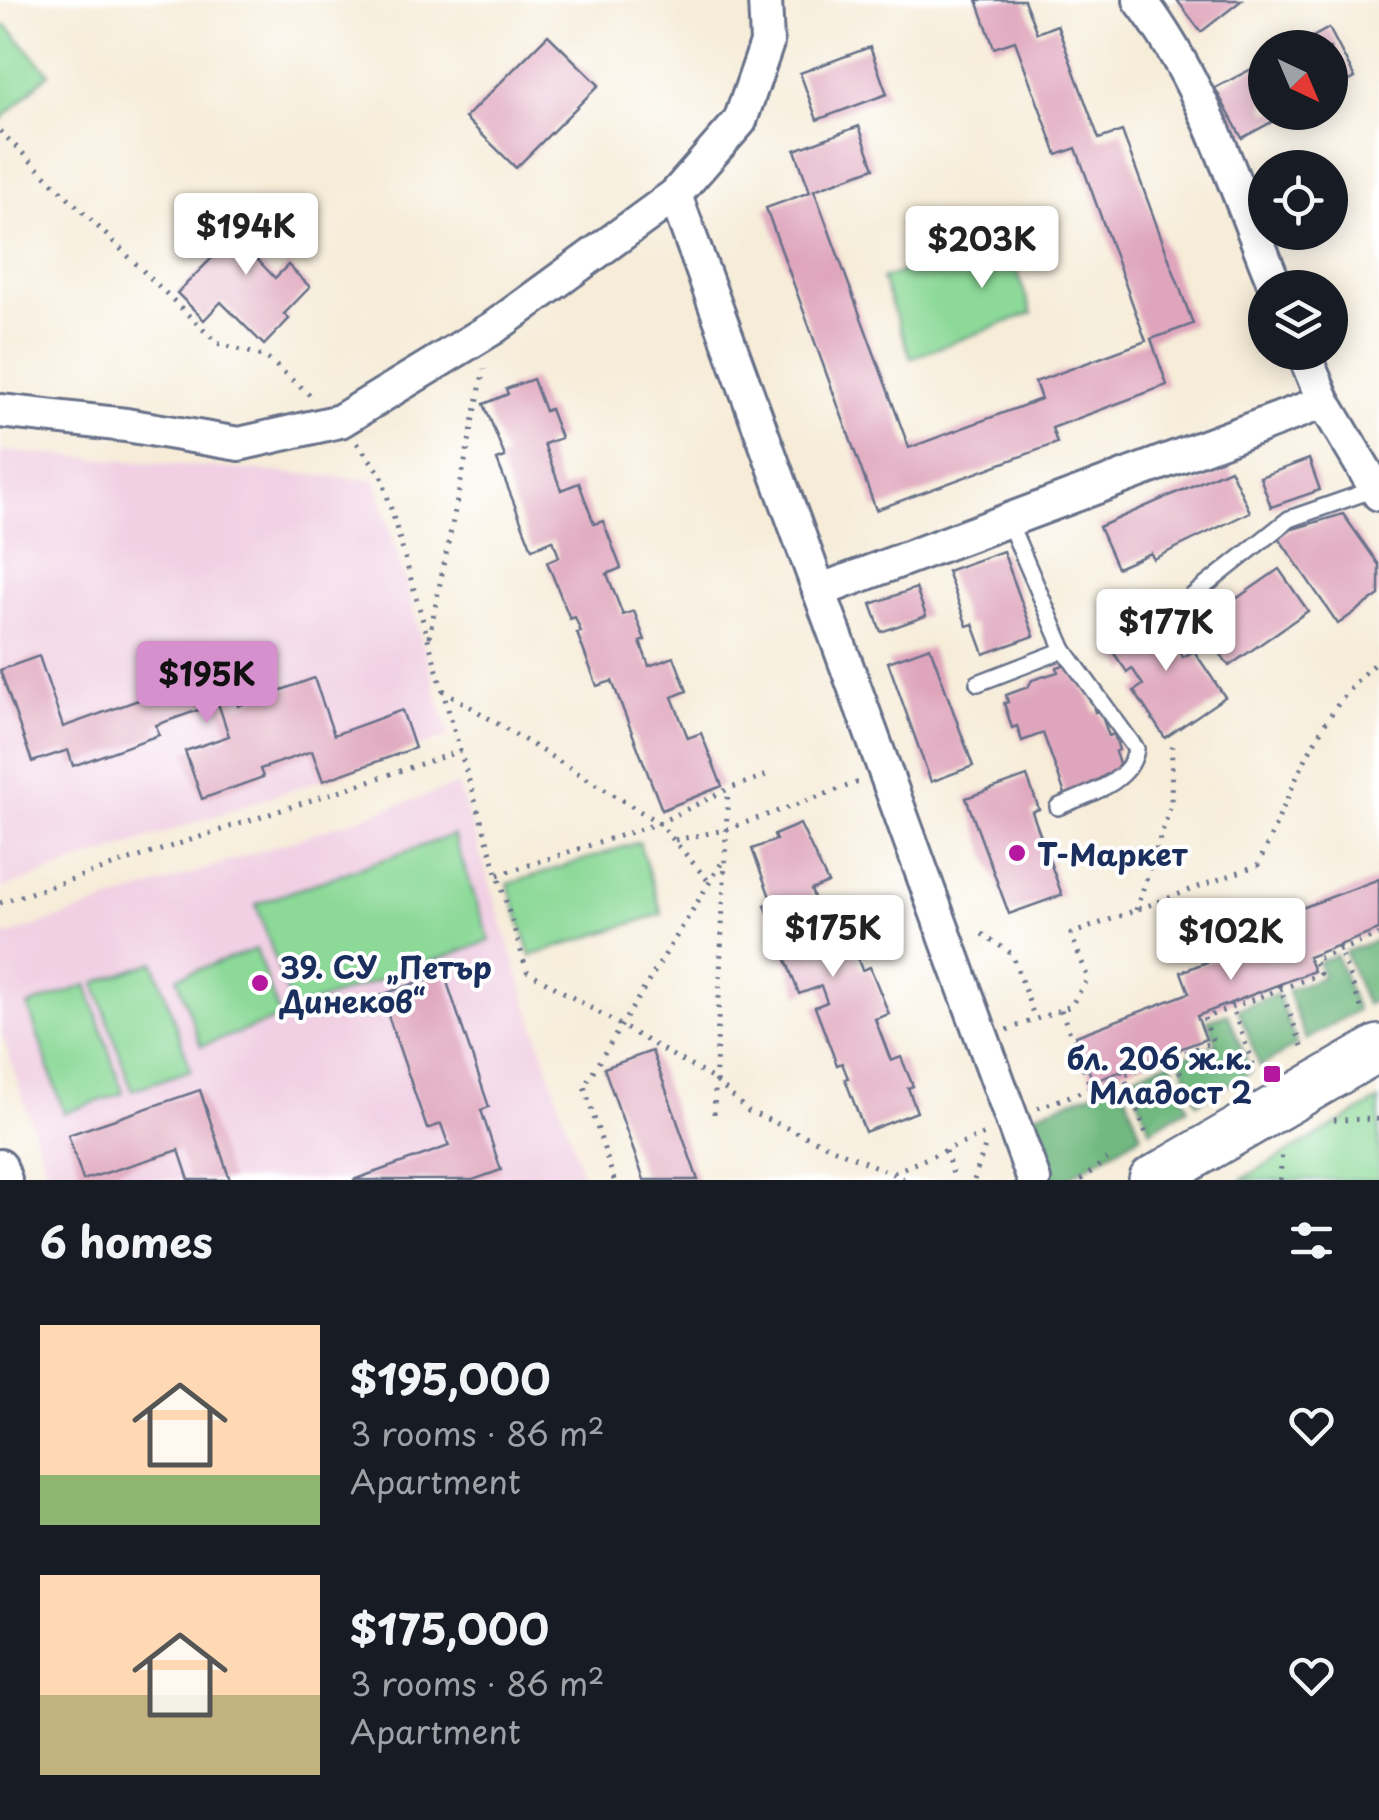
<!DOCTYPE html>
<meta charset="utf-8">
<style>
:root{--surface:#171b24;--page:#20242c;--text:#f1f3f6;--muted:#9ea1a6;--accent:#d690ce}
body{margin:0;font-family:"Playpen Sans",sans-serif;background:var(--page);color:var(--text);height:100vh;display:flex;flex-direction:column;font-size:38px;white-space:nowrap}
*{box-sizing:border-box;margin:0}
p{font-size:32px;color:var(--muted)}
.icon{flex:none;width:55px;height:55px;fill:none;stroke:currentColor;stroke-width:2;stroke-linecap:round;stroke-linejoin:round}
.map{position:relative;height:1180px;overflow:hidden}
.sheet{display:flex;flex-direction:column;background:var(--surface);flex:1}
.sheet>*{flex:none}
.needle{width:65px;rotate:136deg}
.controls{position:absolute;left:1248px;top:30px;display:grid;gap:20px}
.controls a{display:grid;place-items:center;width:100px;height:100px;border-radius:50%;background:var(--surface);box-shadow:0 5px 25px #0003;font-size:50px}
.price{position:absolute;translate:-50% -85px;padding:0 22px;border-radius:10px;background:#fff;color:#222;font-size:32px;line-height:65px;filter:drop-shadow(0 2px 5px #0008)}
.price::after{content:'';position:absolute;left:50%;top:60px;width:30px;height:22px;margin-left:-15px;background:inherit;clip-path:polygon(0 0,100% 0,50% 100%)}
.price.selected{background:var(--accent);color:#111}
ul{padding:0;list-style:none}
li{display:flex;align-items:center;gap:30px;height:250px;padding:0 40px}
li span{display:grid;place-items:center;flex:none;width:280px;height:200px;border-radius:0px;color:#555}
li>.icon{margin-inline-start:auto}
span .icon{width:120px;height:120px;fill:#fffc;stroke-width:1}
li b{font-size:42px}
h2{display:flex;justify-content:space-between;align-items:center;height:120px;padding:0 40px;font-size:42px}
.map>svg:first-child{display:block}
</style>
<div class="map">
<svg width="1379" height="1180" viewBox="0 0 1379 1180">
<rect width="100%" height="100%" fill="#fff"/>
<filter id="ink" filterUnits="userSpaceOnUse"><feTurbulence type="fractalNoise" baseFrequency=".01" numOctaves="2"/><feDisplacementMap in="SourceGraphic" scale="20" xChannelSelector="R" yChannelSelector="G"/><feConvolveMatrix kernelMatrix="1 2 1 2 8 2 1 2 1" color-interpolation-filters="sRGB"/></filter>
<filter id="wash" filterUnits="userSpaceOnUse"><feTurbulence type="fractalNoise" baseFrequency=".0048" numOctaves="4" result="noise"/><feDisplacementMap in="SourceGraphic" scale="40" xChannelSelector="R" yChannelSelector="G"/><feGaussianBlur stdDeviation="2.25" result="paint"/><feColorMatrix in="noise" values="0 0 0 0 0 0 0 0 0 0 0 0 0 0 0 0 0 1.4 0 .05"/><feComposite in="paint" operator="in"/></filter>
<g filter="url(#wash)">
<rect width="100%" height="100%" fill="#f6ecd8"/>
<g fill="#f1d0e4">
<polygon points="0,451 376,480 449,736 0,889"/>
<polygon points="458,785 584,1180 50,1180 0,1029 0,938"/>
</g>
<g fill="#8cd998" stroke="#54847b" stroke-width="2.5">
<polygon points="6,25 49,73 0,121 0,30"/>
<polygon points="1003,234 1032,313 911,358 882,279"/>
<polygon points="453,835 490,941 293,1010 256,904"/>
<polygon points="639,842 662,914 531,956 508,884"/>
<polygon points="256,949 280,1018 201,1046 177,977"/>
<polygon points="154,962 191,1070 132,1090 95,983"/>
<polygon points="87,985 123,1093 64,1113 28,1006"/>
<polygon points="1379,1100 1379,1180 1241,1180 1242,1179"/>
</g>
<g fill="#71b980" stroke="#46746f" stroke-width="2.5">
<polygon points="1379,939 1379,998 1366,1005 1345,952"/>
<polygon points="1336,955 1357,1010 1306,1040 1287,990 1323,977 1318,962"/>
<polygon points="1277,994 1297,1045 1260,1067 1238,1009"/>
<polygon points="1228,1013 1251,1072 1197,1103 1180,1058 1216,1044 1208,1020"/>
<polygon points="1171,1061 1188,1108 1150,1130 1130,1077"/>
<polygon points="1121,1081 1141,1135 1064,1180 1053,1180 1030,1116"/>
</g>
<g id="blocks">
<g fill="#dfa5bc">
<polygon points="977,0 1024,0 1037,33 1057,25 1099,139 1122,131 1193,324 1151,339 1167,385 1052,428 1057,443 876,510 766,208 810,192 795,150 859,126 874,168 814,190 909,448 1041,399 1035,382 1146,341 1076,148 1057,155 1015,41 994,48"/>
<polygon points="1177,0 1242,0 1201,32"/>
<polygon points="1329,28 1355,78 1330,91 1330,48 1293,48"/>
<polygon points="548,35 599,85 516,168 465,118"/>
<polygon points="870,47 887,94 817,120 800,73"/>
<polygon points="1265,62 1265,112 1290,112 1242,138 1215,88"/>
<polygon points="257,201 285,229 256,258 275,278 288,265 310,287 284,314 289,319 264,345 221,302 204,320 177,293 212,258 207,253"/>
<polygon points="533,379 545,411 550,409 561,438 544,444 561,490 579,483 594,524 603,521 621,568 607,574 623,615 634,611 645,640 640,642 649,666 674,657 687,691 672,697 688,738 701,733 722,786 662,810 612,681 597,686 577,633 581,632 575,617 570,619 547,562 559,557 553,540 532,549 497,460 505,457 484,404 508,394 506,389"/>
<polygon points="1309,459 1320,490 1271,507 1260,477"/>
<polygon points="1230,469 1250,512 1153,559 1151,553 1117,568 1099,527"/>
<polygon points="1343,514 1379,565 1379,595 1338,624 1276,534"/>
<polygon points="1003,551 1034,636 984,654 973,624 967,626 947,571"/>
<polygon points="1279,569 1308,611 1229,666 1200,624"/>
<polygon points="916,588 926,616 881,632 871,604"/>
<polygon points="1164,611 1180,635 1172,641 1183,657 1194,651 1225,697 1165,738 1134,691 1143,685 1132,668 1127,672 1113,652 1119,648 1112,639 1145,616 1149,621"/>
<polygon points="930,647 973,766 931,782 888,662"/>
<polygon points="39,656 63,727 147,697 143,685 221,657 238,706 314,678 334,735 402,710 415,748 323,781 312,751 260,769 263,777 202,799 185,751 229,736 218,703 156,725 159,735 73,766 68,750 32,762 0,670"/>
<polygon points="1067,664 1091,699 1095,712 1100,711 1109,736 1114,734 1119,750 1115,752 1120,767 1066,797 1043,733 1022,741 1017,726 1012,728 1004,703 1008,702 1006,695 1028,687 1032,680 1058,672 1057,667"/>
<polygon points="1027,776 1039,809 1032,812 1062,895 1009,914 966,798"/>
<polygon points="800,824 828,883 811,890 829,935 846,929 862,970 870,967 889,1014 875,1019 891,1061 901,1057 913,1086 908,1088 917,1112 865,1132 845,1079 848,1078 842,1063 837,1065 815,1007 827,1002 821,986 799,994 765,905 772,902 752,849 776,840 774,835"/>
<polygon points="1379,879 1379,930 1308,957 1314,971 1197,1016 1206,1039 1093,1082 1076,1036 1189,993 1181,972 1297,927 1291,912"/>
<polygon points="444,973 489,1107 481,1110 501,1170 473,1180 353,1180 449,1146 441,1124 427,1129 381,995"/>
<polygon points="652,1051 664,1084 698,1180 644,1180 604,1068"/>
<polygon points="200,1090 230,1180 189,1180 179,1150 83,1180 68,1135"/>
</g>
</g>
</g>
<g filter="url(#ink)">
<use href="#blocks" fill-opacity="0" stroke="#687189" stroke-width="2.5"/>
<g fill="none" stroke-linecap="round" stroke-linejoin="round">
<defs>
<g id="lane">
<path d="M1008,520L1064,650L1136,749C1131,784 1086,794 1058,807"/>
<polyline points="1191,597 1289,519 1375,489"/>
<polyline points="978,683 1064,650"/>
</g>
<g id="street">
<path d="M1140,0C1204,83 1236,191 1276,288"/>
<polyline points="675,195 1034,1180"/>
<polyline points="1303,352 1324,402 1379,494"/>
<polyline points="0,411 126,425 239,444 340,421 493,328 675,195 740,121 767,43 765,0"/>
<polyline points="819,591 1324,402"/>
<polyline points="0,1166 5,1180"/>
</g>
<polyline id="secondary" points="1152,1180 1379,1048"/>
</defs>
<use href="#lane" stroke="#687189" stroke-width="20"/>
<use href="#street" stroke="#687189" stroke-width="38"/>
<use href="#secondary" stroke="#687189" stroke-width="50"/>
<g stroke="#687189" stroke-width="5" stroke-dasharray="2.5 8" stroke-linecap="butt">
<polyline points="0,131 217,343 266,357 311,396"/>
<polyline points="357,443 381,474 460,751 527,971 715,1080 748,1111 906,1180"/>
<polyline points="429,637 484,369"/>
<polyline points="443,690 659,823 710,883"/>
<polyline points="675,840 725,830 859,782"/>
<polyline points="498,875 659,823 728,789 770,774"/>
<polyline points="0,903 460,751"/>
<polyline points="1136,910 1171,805 1172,746"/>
<polyline points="982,934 1012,954 1035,1019"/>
<polyline points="1338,946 1362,1010"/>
<polyline points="1279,985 1302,1046"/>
<polyline points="1230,1003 1256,1072"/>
<polyline points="1061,1010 1091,1088"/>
<path d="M1007,1030L1071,1006L1088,978L1071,934L1258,865C1291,794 1317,711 1379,660"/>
<polyline points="1172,1052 1194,1108"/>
<polyline points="1122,1071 1147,1136"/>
<polyline points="1038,1108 1213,1042 1204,1018 1320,974 1314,960 1379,935"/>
<polyline points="714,1114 728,789"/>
<polyline points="1334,1120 1379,1119"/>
<polyline points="945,1151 955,1180"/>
<polyline points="894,1172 987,1133"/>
<polyline points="614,1180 584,1086 724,859"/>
<polyline points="974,1180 987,1140"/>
<polyline points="1081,1180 1107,1159"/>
<polyline points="1280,1180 1282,1150"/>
</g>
<use href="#lane" stroke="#fff" stroke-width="15"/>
<use href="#street" stroke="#fff" stroke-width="32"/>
<use href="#secondary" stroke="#fff" stroke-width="45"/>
</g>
</g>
<g fill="#b5179e" stroke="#fff" stroke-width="4">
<circle cx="1017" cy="853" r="10"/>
<circle cx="260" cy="983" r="10"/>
<rect x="1262" y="1064" width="20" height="20" rx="5"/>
</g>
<g text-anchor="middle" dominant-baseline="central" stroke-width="8" stroke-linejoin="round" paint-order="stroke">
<g font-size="30" font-weight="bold" fill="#1b2f5e" stroke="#fff" text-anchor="start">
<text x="1037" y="853">Т-Маркет</text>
<text x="280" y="966">39. СУ „Петър<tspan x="280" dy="34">Динеков“</tspan></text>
<text x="1252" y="1057" text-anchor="end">бл. 206 ж.к.<tspan x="1252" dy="34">Младост 2</tspan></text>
</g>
</g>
</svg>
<div class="controls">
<a><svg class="needle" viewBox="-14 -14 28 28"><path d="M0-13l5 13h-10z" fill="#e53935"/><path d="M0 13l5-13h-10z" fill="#9ea1a6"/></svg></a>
<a><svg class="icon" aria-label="locate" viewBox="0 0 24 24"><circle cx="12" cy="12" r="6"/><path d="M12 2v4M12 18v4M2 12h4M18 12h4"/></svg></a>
<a><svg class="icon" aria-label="layers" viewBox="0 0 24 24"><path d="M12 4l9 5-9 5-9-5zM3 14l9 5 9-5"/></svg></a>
</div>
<b class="price" style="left:246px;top:278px">$194K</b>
<b class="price" style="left:982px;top:291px">$203K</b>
<b class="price" style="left:1166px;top:674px">$177K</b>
<b class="price selected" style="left:207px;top:726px">$195K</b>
<b class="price" style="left:833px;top:980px">$175K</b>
<b class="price" style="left:1231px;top:983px">$102K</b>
</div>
<section class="sheet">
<h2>6 homes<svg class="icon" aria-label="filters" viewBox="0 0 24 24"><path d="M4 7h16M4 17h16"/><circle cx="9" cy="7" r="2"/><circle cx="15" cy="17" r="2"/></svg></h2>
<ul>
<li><span style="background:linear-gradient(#ffd9b3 75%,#8fb573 0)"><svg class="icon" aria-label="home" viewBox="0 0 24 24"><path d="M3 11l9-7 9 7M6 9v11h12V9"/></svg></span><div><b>$195,000</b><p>3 rooms · 86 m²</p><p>Apartment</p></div><svg class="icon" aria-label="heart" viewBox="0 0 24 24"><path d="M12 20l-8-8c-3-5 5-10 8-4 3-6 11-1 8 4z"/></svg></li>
<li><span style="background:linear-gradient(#ffd9b3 60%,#c2b280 0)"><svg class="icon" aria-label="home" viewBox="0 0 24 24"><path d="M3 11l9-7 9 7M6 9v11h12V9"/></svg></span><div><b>$175,000</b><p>3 rooms · 86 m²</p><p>Apartment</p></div><svg class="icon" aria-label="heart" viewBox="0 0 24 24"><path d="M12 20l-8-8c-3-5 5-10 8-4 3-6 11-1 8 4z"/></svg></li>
</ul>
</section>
